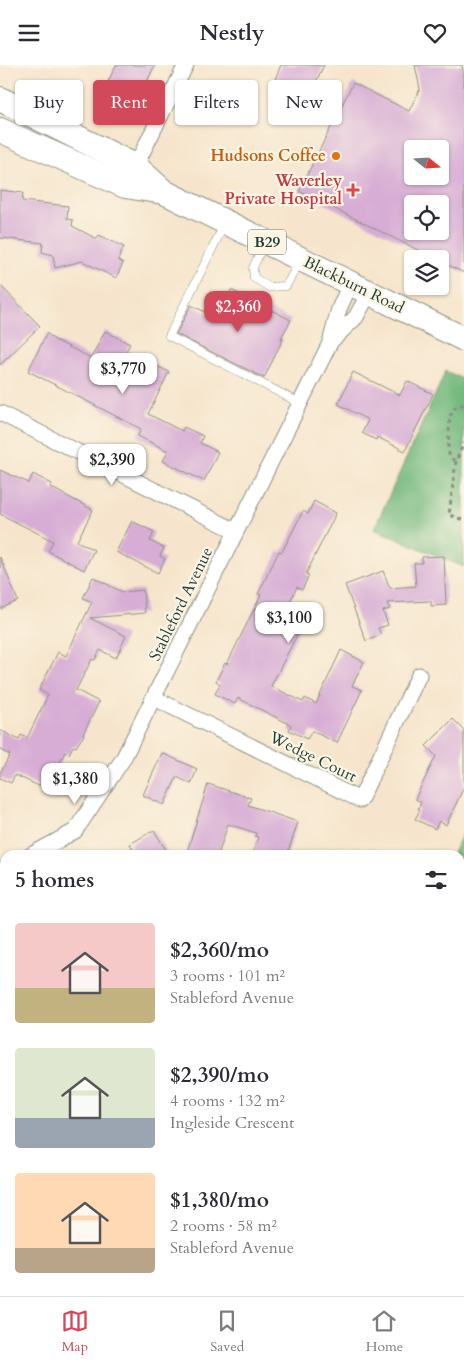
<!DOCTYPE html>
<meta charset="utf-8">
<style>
:root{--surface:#fff;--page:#f2f2f3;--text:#2b2b33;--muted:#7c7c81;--line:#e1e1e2;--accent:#d1495b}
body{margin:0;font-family:Cardo,serif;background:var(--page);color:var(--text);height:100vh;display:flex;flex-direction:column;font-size:19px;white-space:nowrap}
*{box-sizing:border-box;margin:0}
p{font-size:16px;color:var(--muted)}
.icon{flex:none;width:28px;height:28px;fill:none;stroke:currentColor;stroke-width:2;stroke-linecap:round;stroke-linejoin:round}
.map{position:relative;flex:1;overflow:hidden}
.side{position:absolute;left:0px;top:785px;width:465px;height:446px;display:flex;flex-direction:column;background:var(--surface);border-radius:15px 15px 0 0;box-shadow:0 1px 4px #0004}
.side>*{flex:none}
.banner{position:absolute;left:15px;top:15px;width:435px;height:45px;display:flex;gap:10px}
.needle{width:32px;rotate:108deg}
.fabs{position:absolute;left:404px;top:75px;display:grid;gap:10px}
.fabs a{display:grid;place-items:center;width:45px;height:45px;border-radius:5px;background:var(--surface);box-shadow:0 1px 4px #0004;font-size:25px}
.price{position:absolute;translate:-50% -42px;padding:0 11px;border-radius:10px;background:#fff;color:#222;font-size:16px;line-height:32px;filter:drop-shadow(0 1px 2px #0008)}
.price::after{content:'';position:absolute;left:50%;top:30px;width:15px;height:11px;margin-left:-8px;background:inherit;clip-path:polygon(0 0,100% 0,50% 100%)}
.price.active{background:var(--accent);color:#fff}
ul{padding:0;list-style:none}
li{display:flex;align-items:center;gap:15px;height:125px;padding:0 15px}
li span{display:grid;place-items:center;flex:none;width:140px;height:100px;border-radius:5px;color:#555}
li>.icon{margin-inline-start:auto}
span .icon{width:60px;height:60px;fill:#fffc;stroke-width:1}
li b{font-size:21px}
h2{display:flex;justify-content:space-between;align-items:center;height:60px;padding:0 15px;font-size:21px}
.tag{padding:0 18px;border-radius:5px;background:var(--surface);box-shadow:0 1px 4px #0004;font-size:18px;line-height:45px}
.tag.active{background:var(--accent);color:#fff}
header{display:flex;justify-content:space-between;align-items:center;height:65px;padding:0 15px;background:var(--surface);font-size:22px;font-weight:700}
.tab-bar{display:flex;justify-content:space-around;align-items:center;height:70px;border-top:1px solid var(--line);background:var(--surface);font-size:14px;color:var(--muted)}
.tab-bar a{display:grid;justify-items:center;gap:2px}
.tab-bar .active{color:var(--accent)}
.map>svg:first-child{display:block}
</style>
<header><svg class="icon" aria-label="menu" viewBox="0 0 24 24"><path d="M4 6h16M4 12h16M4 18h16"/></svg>Nestly<svg class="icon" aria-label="heart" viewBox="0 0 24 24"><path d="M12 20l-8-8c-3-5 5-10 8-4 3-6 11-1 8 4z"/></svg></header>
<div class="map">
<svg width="464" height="1231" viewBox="0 0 464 1231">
<rect width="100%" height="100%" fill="#fcf5e5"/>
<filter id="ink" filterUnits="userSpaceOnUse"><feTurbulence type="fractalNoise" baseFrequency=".02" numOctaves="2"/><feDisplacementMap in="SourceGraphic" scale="10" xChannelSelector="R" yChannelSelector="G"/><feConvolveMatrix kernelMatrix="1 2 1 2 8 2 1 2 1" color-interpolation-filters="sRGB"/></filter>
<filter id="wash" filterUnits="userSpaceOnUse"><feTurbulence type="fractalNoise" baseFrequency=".0096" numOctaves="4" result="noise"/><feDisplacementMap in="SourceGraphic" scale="20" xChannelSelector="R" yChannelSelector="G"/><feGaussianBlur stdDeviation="1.12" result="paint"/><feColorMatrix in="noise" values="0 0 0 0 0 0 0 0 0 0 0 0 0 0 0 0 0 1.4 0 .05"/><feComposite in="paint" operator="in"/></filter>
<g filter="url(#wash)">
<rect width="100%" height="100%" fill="#f6e5cc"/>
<g fill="#74b97e" stroke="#4a7b59">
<polygon points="446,306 464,315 464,502 374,464"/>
<polygon points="464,766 464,930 460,933 460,790 452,790"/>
<polygon points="5,960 5,1130 0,1124 0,962"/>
</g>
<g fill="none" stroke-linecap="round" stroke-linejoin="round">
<g stroke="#5dcbd1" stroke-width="5.5">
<polyline points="460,893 464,891"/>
<polyline points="0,1035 5,1030"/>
</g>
</g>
<g id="blocks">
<g fill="#d7add5" fill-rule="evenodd">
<polygon points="116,0 155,0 142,27 128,20 123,32 105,23"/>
<polygon points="281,0 324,0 309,31 275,14"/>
<path d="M415,0H462L464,12V208L440,196V194H436L299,126L353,18L409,46L420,24ZM412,84H440V111H412ZM412,139H440V166H412Z"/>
<polygon points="0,125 23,128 22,136 68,141 67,154 73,155 72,161 97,174 99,170 124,182 118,195 123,198 116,213 82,196 55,203 53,190 42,187 43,178 0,173"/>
<polygon points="0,220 40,261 0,300"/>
<polygon points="231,225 291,255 281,273 283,274 264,313 176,269 191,240 217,253"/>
<polygon points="105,266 130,279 126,286 169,307 148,349 182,366 184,362 203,371 200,378 218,387 204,416 163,396 168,386 138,371 141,364 28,306 47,268 53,274 91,293"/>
<polygon points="353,307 400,330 407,316 433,329 405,386 377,372 376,375 362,368 368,355 338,339"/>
<polygon points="0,405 29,418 33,409 52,419 50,422 93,445 77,476 94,485 84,505 48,486 53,476 0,449"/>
<polygon points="314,436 336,448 306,509 309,510 302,525 297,522 281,554 300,564 271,621 303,637 305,633 316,639 341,585 364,597 352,621 362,625 337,678 312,666 307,674 289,665 291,660 238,633 235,639 215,629 220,619 216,616 225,598 227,599 261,530 258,529 279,486 282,487 303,446 308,449"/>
<polygon points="132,456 154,467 150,476 164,483 160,491 165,494 158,508 116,487"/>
<polygon points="444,491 446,540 431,541 431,536 387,538 390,544 383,546 388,560 378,563 381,570 366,576 345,520 383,506 390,523 416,521 414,498 422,498 422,492"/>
<polygon points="0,492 18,536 0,544"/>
<polygon points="93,512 122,527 143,525 145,548 90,553 126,571 116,593 100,585 95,595 92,594 76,625 99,637 83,669 84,670 76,682 73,681 69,689 65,687 52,714 45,710 39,721 15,710 11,718 0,713 0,708 10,690 0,685 0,665 19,675 21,670 27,673 48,630 39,625 58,587 66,591 92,537 83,533"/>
<polygon points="453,654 464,665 464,722 446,760 439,756 435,764 415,754 420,745 418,744 421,737 415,734 436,691 426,681"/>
<polygon points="162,688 197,704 191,719 177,712 164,740 143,730"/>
<polygon points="208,719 251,733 248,740 298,757 287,790 252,790 258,772 255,771 256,768 228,759 218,790 186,790"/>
<polygon points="154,765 169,790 136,790 130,779"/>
</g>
</g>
</g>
<g filter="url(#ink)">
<use href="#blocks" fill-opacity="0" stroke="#8a9180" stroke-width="1"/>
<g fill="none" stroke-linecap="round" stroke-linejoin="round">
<defs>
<g id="lane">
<polyline points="224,160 169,271 300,338"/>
<polyline points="264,178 253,203 254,213 269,222 286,221 300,196"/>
</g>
<g id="street">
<polyline points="132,108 186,0"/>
<polyline points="330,277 356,252 369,228"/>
<polyline points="0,348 236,466"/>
<polyline points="154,633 360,735 419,610"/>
<polyline points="31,790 75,766 123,694 330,278 339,244 350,219"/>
<polyline points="0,807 5,804"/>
<polyline points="460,1086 464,1084"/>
<polyline points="0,1154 5,1157"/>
<polyline points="0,1216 5,1205"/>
<polyline points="212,1231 214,1226"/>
</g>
<g id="primary">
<polyline points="0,34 135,101 164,127"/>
<polyline points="0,65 125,121 164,127 464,274"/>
</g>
</defs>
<use href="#lane" stroke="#8a9180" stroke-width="9"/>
<use href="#street" stroke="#8a9180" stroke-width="17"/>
<use href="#primary" stroke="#8a9180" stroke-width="26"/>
<g stroke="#8a9180" stroke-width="3" stroke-dasharray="4 4" stroke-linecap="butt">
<polyline points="464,340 457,340 450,351 448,384 450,393 456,396 464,378"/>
<polyline points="456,396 449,450 464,455"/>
<polyline points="460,832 464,828"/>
<polyline points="460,918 464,915"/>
<polyline points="0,979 5,977"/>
<polyline points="0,1104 5,1103"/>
</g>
<use href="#lane" stroke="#fff" stroke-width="8"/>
<use href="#street" stroke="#fff" stroke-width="15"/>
<use href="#primary" stroke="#fff" stroke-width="24"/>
</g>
</g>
<circle fill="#e8710a" stroke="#fcf5e5" stroke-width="2" cx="336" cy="91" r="5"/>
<path fill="#e0444e" stroke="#fcf5e5" stroke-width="2" d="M350.5 117.5h5v5h5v5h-5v5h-5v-5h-5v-5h5z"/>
<g text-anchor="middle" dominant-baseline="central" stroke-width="4.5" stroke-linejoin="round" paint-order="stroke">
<rect fill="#fcf5e5" stroke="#617469" stroke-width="1" x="248" y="164.5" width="38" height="25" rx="4"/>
<g font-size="15" font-weight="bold" fill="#1f3d34">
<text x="267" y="177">B29</text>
</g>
<g font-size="16" font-weight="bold" fill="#c56008" stroke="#fcf5e5" text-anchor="end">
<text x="326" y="91">Hudsons Coffee</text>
</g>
<g font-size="16" font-weight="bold" fill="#be3a42" stroke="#fcf5e5" text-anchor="end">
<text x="342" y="116">Waverley<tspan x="342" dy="18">Private Hospital</tspan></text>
</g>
<g font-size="16" fill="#1f3d34" stroke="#fcf5e5">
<text transform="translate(354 220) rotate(26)">Blackburn Road</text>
<text transform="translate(181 539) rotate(-64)">Stableford Avenue</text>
<text transform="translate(313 692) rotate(26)">Wedge Court</text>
</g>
</g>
</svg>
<div class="fabs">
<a><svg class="needle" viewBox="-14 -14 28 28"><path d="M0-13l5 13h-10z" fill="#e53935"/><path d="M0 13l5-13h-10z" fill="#7c7c81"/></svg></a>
<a><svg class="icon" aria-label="locate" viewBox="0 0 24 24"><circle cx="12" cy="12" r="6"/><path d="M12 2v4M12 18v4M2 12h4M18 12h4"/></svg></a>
<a><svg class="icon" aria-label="layers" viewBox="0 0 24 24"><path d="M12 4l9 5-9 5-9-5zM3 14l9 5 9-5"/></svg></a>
</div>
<b class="price active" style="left:238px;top:268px">$2,360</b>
<b class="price" style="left:123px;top:330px">$3,770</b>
<b class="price" style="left:112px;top:421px">$2,390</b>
<b class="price" style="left:289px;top:579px">$3,100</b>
<b class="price" style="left:75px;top:740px">$1,380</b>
<div class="banner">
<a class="tag">Buy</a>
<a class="tag active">Rent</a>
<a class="tag">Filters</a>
<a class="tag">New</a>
</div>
<section class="side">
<h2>5 homes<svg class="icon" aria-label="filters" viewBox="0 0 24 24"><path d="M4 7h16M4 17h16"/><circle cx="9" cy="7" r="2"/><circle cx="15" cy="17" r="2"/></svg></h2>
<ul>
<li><span style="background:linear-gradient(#f6c9c9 65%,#c2b280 0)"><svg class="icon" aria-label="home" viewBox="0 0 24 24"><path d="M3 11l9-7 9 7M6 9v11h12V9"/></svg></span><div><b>$2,360/mo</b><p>3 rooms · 101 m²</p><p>Stableford Avenue</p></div></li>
<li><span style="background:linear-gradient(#dfe7d0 70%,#9aa5b1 0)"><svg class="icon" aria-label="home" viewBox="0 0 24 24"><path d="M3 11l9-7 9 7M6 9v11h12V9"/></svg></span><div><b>$2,390/mo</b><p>4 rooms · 132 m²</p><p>Ingleside Crescent</p></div></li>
<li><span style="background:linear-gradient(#ffd9b3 75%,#b9a48a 0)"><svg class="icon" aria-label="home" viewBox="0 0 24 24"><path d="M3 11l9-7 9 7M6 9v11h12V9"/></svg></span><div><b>$1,380/mo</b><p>2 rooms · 58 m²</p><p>Stableford Avenue</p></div></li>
</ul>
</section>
</div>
<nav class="tab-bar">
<a class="active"><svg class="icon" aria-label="map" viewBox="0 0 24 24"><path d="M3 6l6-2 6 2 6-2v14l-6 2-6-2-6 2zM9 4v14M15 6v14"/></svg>Map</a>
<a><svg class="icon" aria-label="saved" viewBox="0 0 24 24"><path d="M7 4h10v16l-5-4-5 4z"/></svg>Saved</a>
<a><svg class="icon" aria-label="home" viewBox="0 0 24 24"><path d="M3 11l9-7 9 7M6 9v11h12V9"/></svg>Home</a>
</nav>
